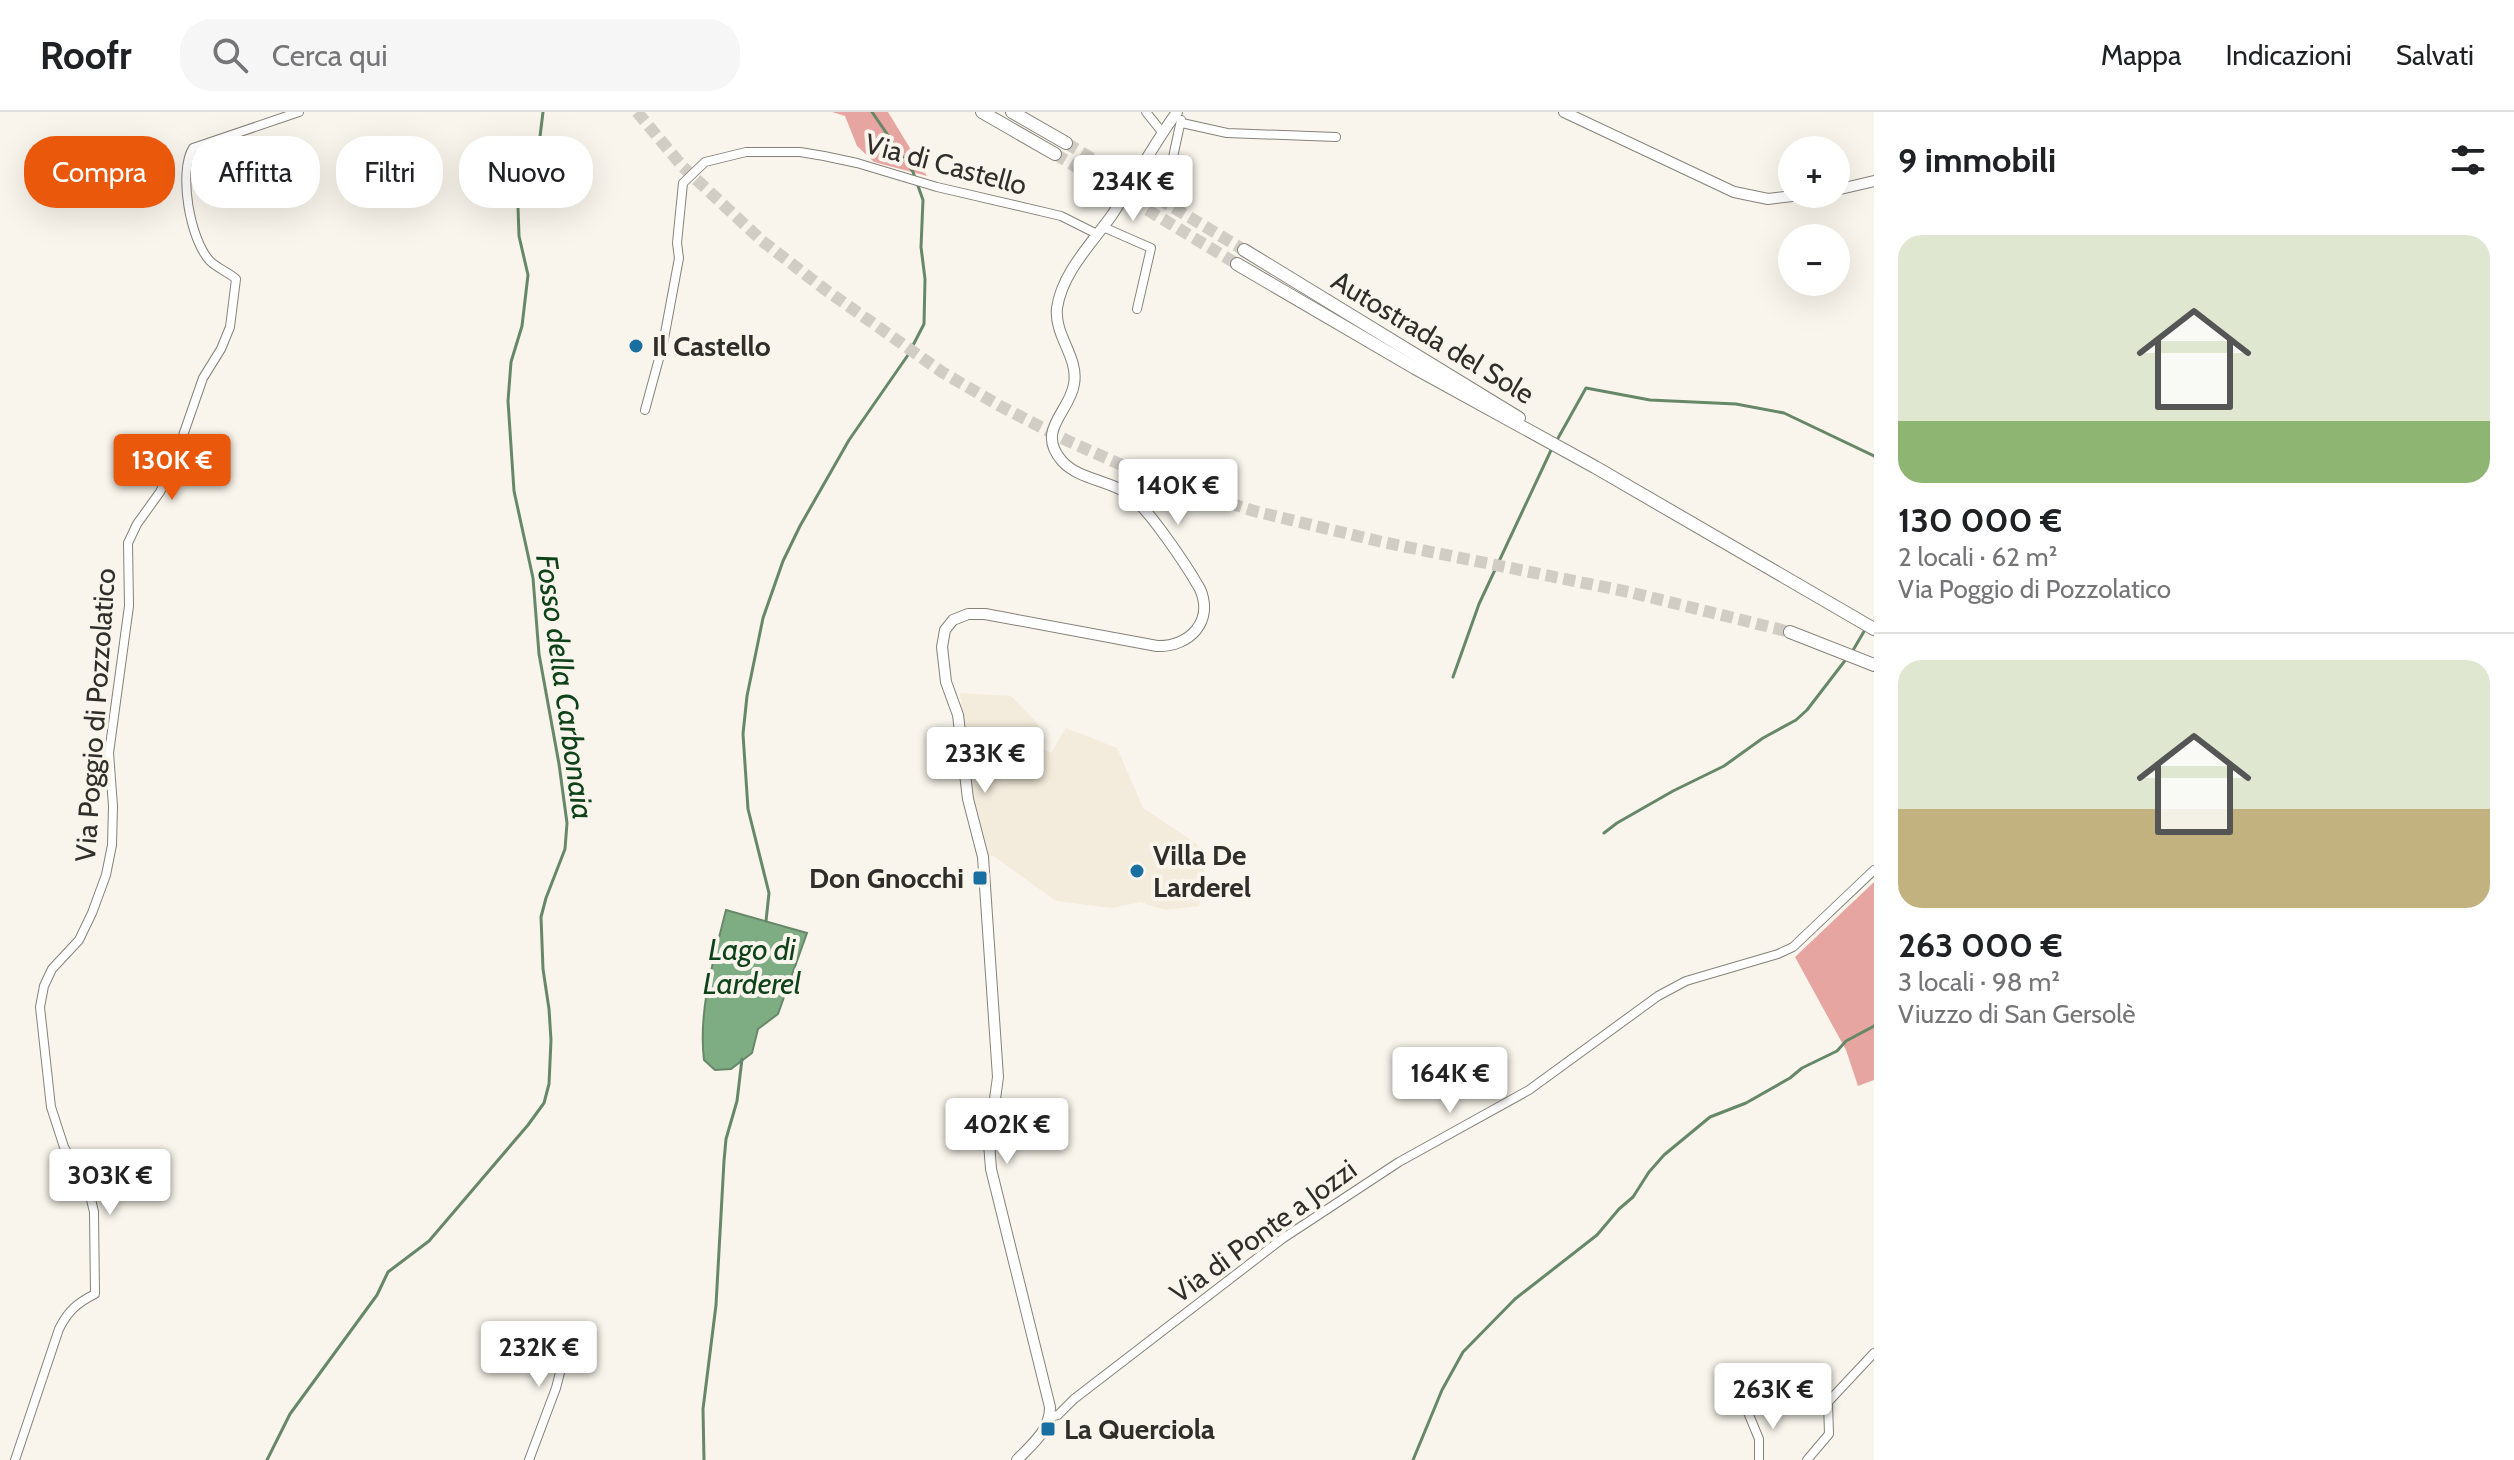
<!DOCTYPE html>
<html lang="it">
<meta charset="utf-8">
<style>
:root{--surface:#fff;--page:#f6f6f6;--text:#202124;--muted:#757577;--line:#e0e0e0;--accent:#ea580c}
body{margin:0;font-family:Cabin,sans-serif;background:var(--page);color:var(--text);height:100vh;display:flex;flex-direction:column;font-size:30px;white-space:nowrap}
*{box-sizing:border-box;margin:0}
p{font-size:26px;color:var(--muted)}
.icon{flex:none;width:44px;height:44px;fill:none;stroke:currentColor;stroke-width:2;stroke-linecap:round;stroke-linejoin:round}
.map{position:relative;flex:1;overflow:hidden}
.panel{display:flex;flex-direction:column;background:var(--surface);width:640px}
.panel>*{flex:none}
.guide{position:absolute;left:24px;top:24px;width:760px;height:72px;display:flex;gap:16px}
.fabs{position:absolute;left:1778px;top:24px;display:grid;gap:16px}
.fabs a{display:grid;place-items:center;width:72px;height:72px;border-radius:50%;background:var(--surface);box-shadow:0 8px 32px #0002;font-size:40px}
.price{position:absolute;translate:-50% -68px;padding:0 18px;border-radius:8px;background:#fff;color:#222;font-size:26px;line-height:52px;filter:drop-shadow(0 2px 4px #0008)}
.price::after{content:'';position:absolute;left:50%;top:48px;width:24px;height:18px;margin-left:-12px;background:inherit;clip-path:polygon(0 0,100% 0,50% 100%)}
.price.on{background:var(--accent);color:#fff}
ul{padding:0;list-style:none}
li{display:grid;align-content:center;gap:16px;height:424px;padding:0 24px}
li+li{border-top:2px solid var(--line)}
li span{display:grid;place-items:center;height:248px;border-radius:24px;color:#555}
li>.icon{margin-inline-start:auto}
span .icon{width:144px;height:144px;fill:#fffc;stroke-width:1}
li b{font-size:34px}
h2{display:flex;justify-content:space-between;align-items:center;height:96px;padding:0 24px;font-size:34px}
.tag{padding:0 28px;border-radius:32px;background:var(--surface);box-shadow:0 8px 32px #0002;font-size:28px;line-height:72px}
.tag.on{background:var(--accent);color:#fff}
header{display:flex;align-items:center;gap:48px;box-sizing:border-box;height:112px;padding:0 40px;background:var(--surface);border-bottom:2px solid var(--line)}
header strong{font-size:38px}
nav{display:flex;gap:44px;margin-inline-start:auto;font-size:28px}
.search{width:560px;height:72px;background:var(--page);display:flex;align-items:center;gap:20px;box-sizing:border-box;padding:0 28px;border-radius:32px;color:var(--muted);font-size:30px}
main{display:flex;flex:1;min-height:0}
.map>svg:first-child{display:block}
</style>
<header>
<strong>Roofr</strong>
<div class="search"><svg class="icon" aria-label="search" viewBox="0 0 24 24"><circle cx="10" cy="10" r="6"/><path d="M15 15l6 6"/></svg>Cerca qui</div>
<nav><a>Mappa</a><a>Indicazioni</a><a>Salvati</a></nav>
</header>
<main>
<div class="map">
<svg width="1874" height="1348" viewBox="0 0 1874 1348">
<rect width="100%" height="100%" fill="#f9f5ec"/>
<polygon fill="#f3ebdb" points="960,581 1011,584 1038,612 1044,638 1051,641 1066,616 1117,636 1143,696 1197,732 1205,761 1199,794 1165,798 1141,790 1112,796 1056,789 995,745 985,742 975,704"/>
<g fill="#e7a5a1">
<polygon points="832,0 888,0 927,64 874,50 857,34 845,4"/>
<polygon points="1874,770 1874,968 1858,974 1846,938 1795,845"/>
</g>
<path fill="#7fad83" stroke="#678769" stroke-width="2" d="M726,798L807,821L778,902L758,917L752,941L731,957L715,958L704,948C698,898 714,846 726,798Z"/>
<g fill="none" stroke-linecap="round" stroke-linejoin="round">
<g stroke="#678769" stroke-width="3">
<polyline points="1557,328 1586,276 1650,288 1736,292 1784,301 1874,344"/>
<polyline points="1852,540 1866,516"/>
<polyline points="1453,565 1479,492 1553,334"/>
<polyline points="1604,721 1617,711 1673,679 1724,654 1763,626 1796,608 1807,598 1847,546"/>
<polyline points="766,809 769,781 748,697 743,622 747,584 763,506 783,449 800,414 849,328 908,243 924,212 925,167 921,135 923,88 913,60 872,0"/>
<polyline points="267,1348 290,1302 377,1183 388,1160 429,1129 528,1013 544,991 549,972 551,928 549,897 543,857 541,805 546,786 565,737 567,711 559,652 539,542 533,466 514,379 508,289 511,250 522,214 528,163 519,124 518,95 536,57 543,0"/>
<polyline points="704,1348 703,1297 716,1193 724,1049 726,1027 737,989 742,947"/>
<polyline points="1413,1348 1442,1278 1463,1240 1515,1187 1597,1123 1619,1097 1633,1085 1649,1060 1664,1043 1710,1005 1746,991 1790,966 1802,956 1837,939 1846,929 1874,914"/>
</g>
<g stroke="#d1cdc5" stroke-width="12" stroke-dasharray="12 6" stroke-linecap="butt">
<polyline points="637,0 683,55 761,128 823,176 942,260 1000,294 1068,329 1142,362 1254,399 1382,430 1629,480 1790,520"/>
<polyline points="1066,31 1244,138"/>
<polyline points="1055,42 1237,152"/>
</g>
<defs>
<g id="minor">
<polyline points="1146,0 1162,20"/>
<polyline points="1182,11 1227,21 1336,25"/>
<polyline points="1167,73 1181,8"/>
<polyline points="1103,115 1151,136 1137,197"/>
<polyline points="645,298 663,232 679,146 677,131 683,71 705,50 746,40 800,40 824,44 857,51 937,75 1061,104 1097,122"/>
<polyline points="1747,1298 1759,1327 1759,1348"/>
<polyline points="1050,1305 1058,1303 1074,1287 1282,1127 1399,1050 1529,978 1658,884 1686,869 1778,842 1793,835 1874,758"/>
<path d="M15,1348L59,1217C68,1199 77,1191 95,1182L94,1100L89,1079L64,1035L51,995L40,895L44,874L52,857L79,828L92,801L106,763L112,733L113,694L109,641L129,494L128,431L137,412L160,380L172,355L203,266L221,237L230,215L236,167C228,160 217,156 210,149C190,128 178,60 193,36L299,0"/>
<polyline points="529,1348 556,1276 572,1214"/>
<polyline points="1807,1348 1829,1322 1828,1290 1874,1241"/>
</g>
<g id="major">
<polyline points="1564,0 1734,80 1768,87 1809,82"/>
<polyline points="1836,78 1874,69"/>
<path d="M1017,1348C1032,1332 1050,1319 1050,1295L991,1057L989,1031L998,965L983,745L968,687L958,603L946,570L942,535L945,518L953,508L968,502H985L1157,534C1190,535 1214,509 1200,477C1187,454 1147,394 1127,381C1107,368 1078,367 1062,349C1035,318 1070,300 1074,272C1079,245 1054,224 1057,196C1062,161 1092,131 1112,103C1134,69 1153,33 1177,0"/>
</g>
<g id="highway">
<polyline points="982,0 1055,42"/>
<polyline points="1012,0 1066,31"/>
<polyline points="1244,138 1519,306"/>
<polyline points="1237,152 1415,256 1595,355 1874,517"/>
<polyline points="1790,520 1874,553"/>
</g>
</defs>
<use href="#minor" stroke="#86827a" stroke-width="10"/>
<use href="#major" stroke="#86827a" stroke-width="12"/>
<use href="#highway" stroke="#86827a" stroke-width="14"/>
<use href="#minor" stroke="#fff" stroke-width="8"/>
<use href="#major" stroke="#fff" stroke-width="10"/>
<use href="#highway" stroke="#fff" stroke-width="12"/>
</g>
<g fill="#196f9f" stroke="#f9f5ec" stroke-width="3">
<circle cx="636" cy="234" r="8"/>
<circle cx="1137" cy="759" r="8"/>
<rect x="972" y="758" width="16" height="16" rx="4"/>
<rect x="1040" y="1309" width="16" height="16" rx="4"/>
</g>
<g text-anchor="middle" dominant-baseline="central" stroke-width="8" stroke-linejoin="round" paint-order="stroke">
<g font-size="28" fill="#302e2b" stroke="#f9f5ec">
<text transform="translate(946 52) rotate(15)">Via di Castello</text>
<text transform="translate(1433 225) rotate(31)">Autostrada del Sole</text>
<text transform="translate(95 603) rotate(-86)">Via Poggio di Pozzolatico</text>
<text transform="translate(1263 1119) rotate(-36)">Via di Ponte a Jozzi</text>
</g>
<g font-size="28" font-weight="bold" fill="#302e2b" stroke="#f9f5ec" text-anchor="start">
<text x="652" y="234">Il Castello</text>
<text x="1153" y="743">Villa De<tspan x="1153" dy="32">Larderel</tspan></text>
<text x="964" y="766" text-anchor="end">Don Gnocchi</text>
<text x="1064" y="1317">La Querciola</text>
</g>
<g font-size="30" font-style="italic" fill="#0e4219" stroke="#f9f5ec">
<text transform="translate(565 575) rotate(82)">Fosso della Carbonaia</text>
<text x="752" y="837">Lago di<tspan x="752" dy="34">Larderel</tspan></text>
</g>
</g>
</svg>
<div class="fabs">
<a>+</a>
<a>−</a>
</div>
<b class="price" style="left:1133px;top:111px">234K €</b>
<b class="price on" style="left:172px;top:390px">130K €</b>
<b class="price" style="left:1178px;top:415px">140K €</b>
<b class="price" style="left:985px;top:683px">233K €</b>
<b class="price" style="left:1450px;top:1003px">164K €</b>
<b class="price" style="left:1007px;top:1054px">402K €</b>
<b class="price" style="left:110px;top:1105px">303K €</b>
<b class="price" style="left:539px;top:1277px">232K €</b>
<b class="price" style="left:1773px;top:1319px">263K €</b>
<div class="guide">
<a class="tag on">Compra</a>
<a class="tag">Affitta</a>
<a class="tag">Filtri</a>
<a class="tag">Nuovo</a>
</div>
</div>
<section class="panel">
<h2>9 immobili<svg class="icon" aria-label="filters" viewBox="0 0 24 24"><path d="M4 7h16M4 17h16"/><circle cx="9" cy="7" r="2"/><circle cx="15" cy="17" r="2"/></svg></h2>
<ul>
<li><span style="background:linear-gradient(#dfe7d0 75%,#8fb573 0)"><svg class="icon" aria-label="home" viewBox="0 0 24 24"><path d="M3 11l9-7 9 7M6 9v11h12V9"/></svg></span><div><b>130 000 €</b><p>2 locali · 62 m²</p><p>Via Poggio di Pozzolatico</p></div></li>
<li><span style="background:linear-gradient(#dfe7d0 60%,#c2b280 0)"><svg class="icon" aria-label="home" viewBox="0 0 24 24"><path d="M3 11l9-7 9 7M6 9v11h12V9"/></svg></span><div><b>263 000 €</b><p>3 locali · 98 m²</p><p>Viuzzo di San Gersolè</p></div></li>
</ul>
</section>
</main>
